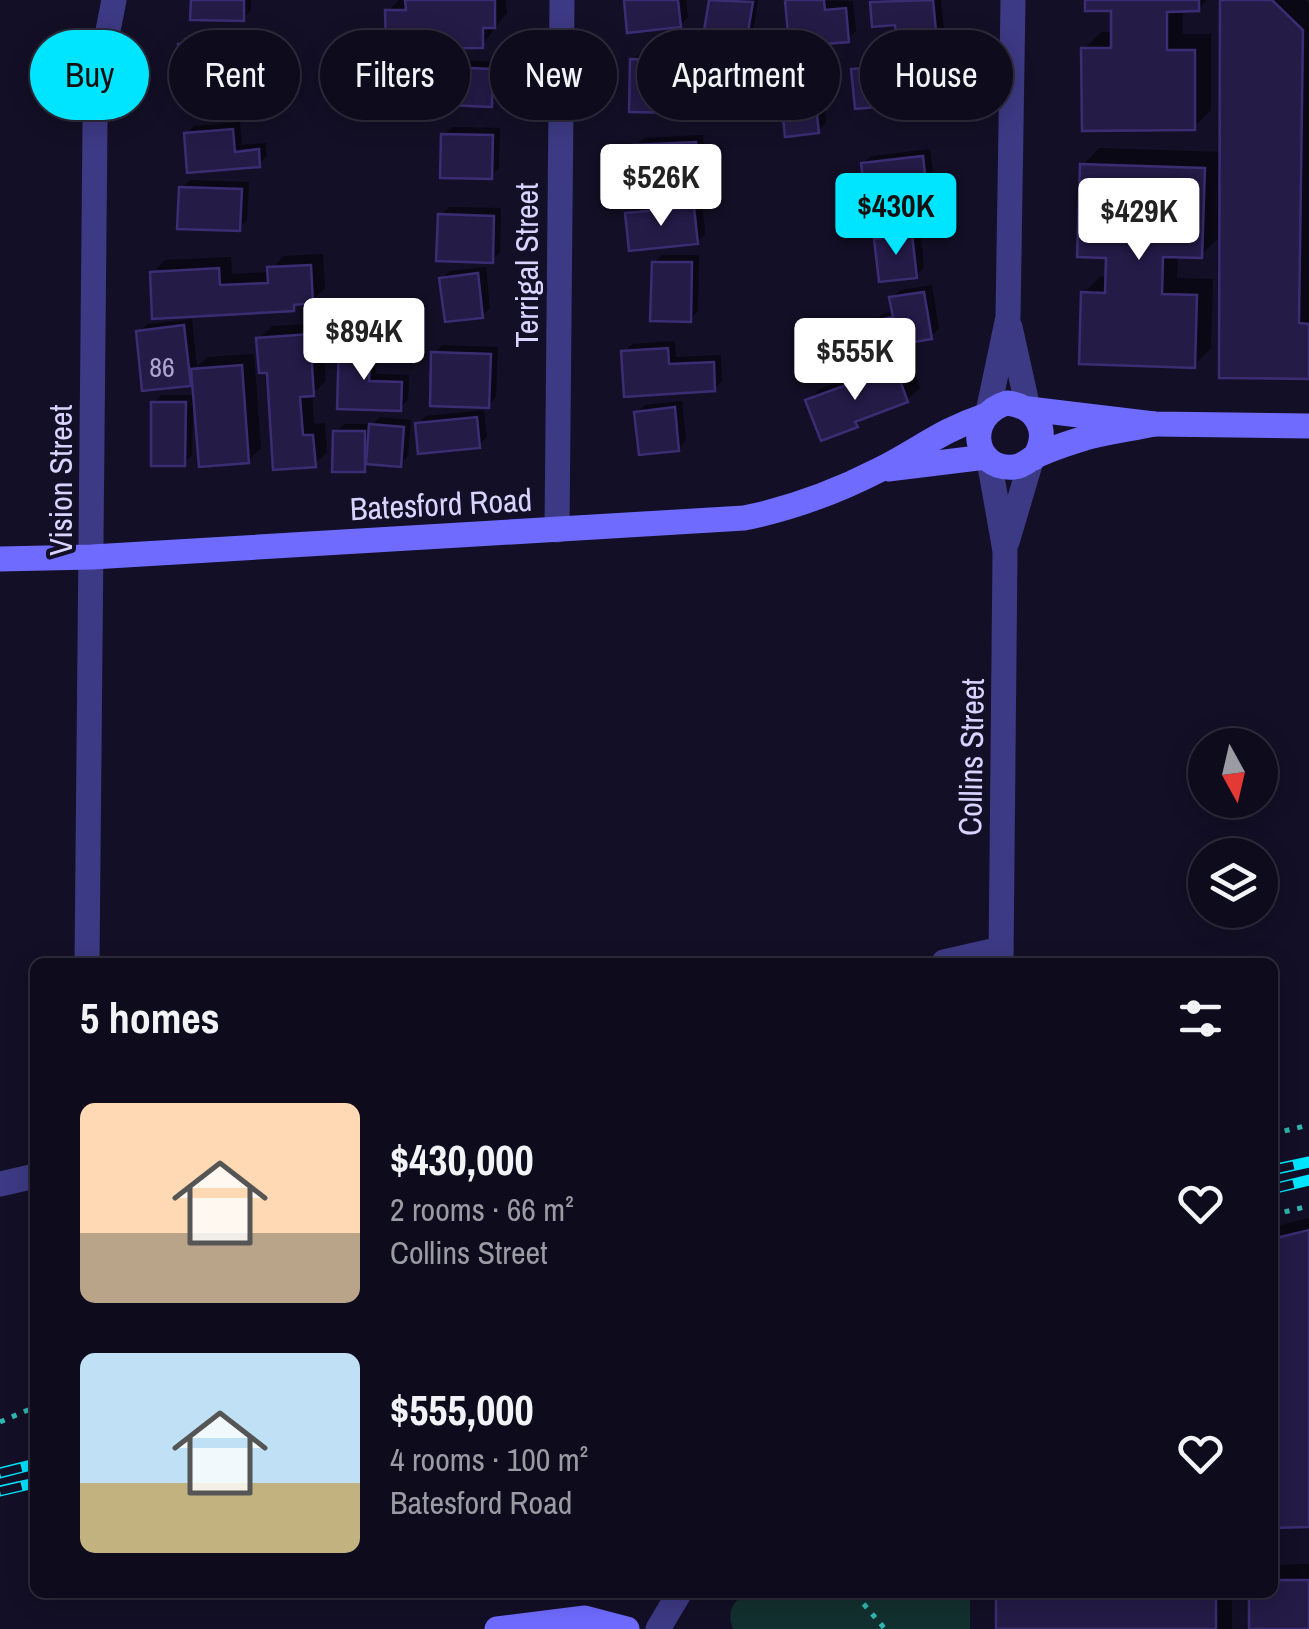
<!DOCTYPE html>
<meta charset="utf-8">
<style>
:root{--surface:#0e0b1c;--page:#171425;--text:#f1f3f6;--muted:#9b9ba3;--line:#2e2b3b;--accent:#00e5ff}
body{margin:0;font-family:"Archivo Narrow",sans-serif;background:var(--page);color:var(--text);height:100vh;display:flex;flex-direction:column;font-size:38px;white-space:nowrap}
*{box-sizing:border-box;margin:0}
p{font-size:32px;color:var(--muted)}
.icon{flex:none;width:55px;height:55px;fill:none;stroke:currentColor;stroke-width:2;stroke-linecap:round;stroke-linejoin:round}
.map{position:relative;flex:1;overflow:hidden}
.drawer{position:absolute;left:30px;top:958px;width:1248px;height:640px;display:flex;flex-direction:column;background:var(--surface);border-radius:15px;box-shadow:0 5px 25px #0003,0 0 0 2px var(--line)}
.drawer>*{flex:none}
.hud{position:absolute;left:30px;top:30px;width:1250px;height:90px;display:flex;gap:20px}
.needle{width:65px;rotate:172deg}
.controls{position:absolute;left:1188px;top:728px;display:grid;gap:20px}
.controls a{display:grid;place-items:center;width:90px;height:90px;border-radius:50%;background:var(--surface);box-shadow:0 5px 25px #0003,0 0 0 2px var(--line);font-size:50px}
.price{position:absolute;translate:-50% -85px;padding:0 22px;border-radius:10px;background:#fff;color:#222;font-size:32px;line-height:65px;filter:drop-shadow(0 2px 5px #0008)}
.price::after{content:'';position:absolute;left:50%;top:60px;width:30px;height:22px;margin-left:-15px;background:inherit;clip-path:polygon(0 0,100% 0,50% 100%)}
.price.active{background:var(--accent);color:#111}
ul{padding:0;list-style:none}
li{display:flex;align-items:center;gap:30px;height:250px;padding:0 50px}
li span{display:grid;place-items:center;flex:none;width:280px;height:200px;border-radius:15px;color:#555}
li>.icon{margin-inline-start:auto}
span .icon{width:120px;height:120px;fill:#fffc;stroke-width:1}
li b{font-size:42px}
h2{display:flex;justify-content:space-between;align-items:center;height:120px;padding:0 50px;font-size:42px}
.tag{padding:0 35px;border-radius:45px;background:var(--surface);box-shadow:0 5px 25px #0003,0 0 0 2px var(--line);font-size:35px;line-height:90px}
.tag.active{background:var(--accent);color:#111}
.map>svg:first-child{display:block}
</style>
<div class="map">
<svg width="1309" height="1629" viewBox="0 0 1309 1629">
<rect width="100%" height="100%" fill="#130f26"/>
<path fill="#12302f" d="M748,1593H970V1629H733C726,1613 733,1599 748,1593Z"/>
<g fill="#0007">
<polygon points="193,0 251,0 251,10 243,18"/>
<polygon points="399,0 506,0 507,13 482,45 388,11"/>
<polygon points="626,0 686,0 688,17 680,25"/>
<polygon points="711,0 758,0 753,33 745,41 706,35"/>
<polygon points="787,0 853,1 856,31 848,39"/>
<polygon points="876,0 941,0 944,30 936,39 897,23 872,3"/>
<polygon points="1087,0 1207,0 1198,9 1183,9 1183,34 1211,34 1211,110 1194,127 1084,49 1101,32 1113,32 1113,8"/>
<polygon points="1223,0 1306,0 1309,3 1309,376 1222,235 1201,255 1178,254 1177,278 1213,279 1211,348 1194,365 1084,293 1101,276 1108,277 1109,255 1083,165 1099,148 1222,152"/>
<polygon points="249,34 251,77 243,85 204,74 181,45 189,36"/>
<polygon points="645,48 747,50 746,99 733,112 633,60"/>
<polygon points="928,55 932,92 924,100 854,70 862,61"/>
<polygon points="455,60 500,62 499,96 491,104 447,68"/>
<polygon points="820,60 826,122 818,131 781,72 789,64"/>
<polygon points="240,122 242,145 266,143 267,156 259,164 186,134 194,126"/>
<polygon points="452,127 500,128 499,168 491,176 444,135"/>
<polygon points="703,135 705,168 696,176 635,146 643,138"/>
<polygon points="930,149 934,181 926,189 863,164 871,156"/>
<polygon points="190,180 249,182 247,220 239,228 182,188"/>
<polygon points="702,200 705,234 697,242 628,214 636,206"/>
<polygon points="449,207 501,208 500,252 492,260 441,215"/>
<polygon points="920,228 924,267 916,276 876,240 884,232"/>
<polygon points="323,254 325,288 312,301 299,302 293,309 153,273 165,260 231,257 232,274 270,272 283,256"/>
<polygon points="662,255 699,255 698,311 690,319 654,263"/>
<polygon points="486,267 490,308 482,316 442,279 450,271"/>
<polygon points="932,285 939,328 931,336 876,321 884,313 894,312 892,298 900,290"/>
<polygon points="192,319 197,367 207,357 254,354 261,448 248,461 197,406 193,406 192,455 184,463 153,403 161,395 196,395 195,378 190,383 139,332 147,324"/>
<polygon points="322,323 326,381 312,394 314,424 325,423 327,452 314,465 259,339 272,326"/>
<polygon points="350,336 378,337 376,374 409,375 408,400 400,408 340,406 342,344"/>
<polygon points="675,341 676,357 721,355 722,381 714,389 624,352 632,344"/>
<polygon points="442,345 498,347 496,397 488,406 434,353"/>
<polygon points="908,356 920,388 907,400 867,415 856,425 808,401 821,388"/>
<polygon points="682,401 686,440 678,449 637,413 645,405"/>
<polygon points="484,410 487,437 479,445 418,424 426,416"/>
<polygon points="380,417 411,420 408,456 400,464 372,462 364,470 336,432 344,424 373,424"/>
<polygon points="1309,1218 1309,1525 1272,1525 1272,1227"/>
<polygon points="1309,1564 1309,1629 1252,1629 1272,1592 1272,1565"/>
<polygon points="999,1592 1232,1592 1232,1629 998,1629"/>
</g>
<g fill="#241b47" stroke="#3b2d73" stroke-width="2.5">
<polygon points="191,0 244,0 244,21 190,20"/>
<polygon points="405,0 495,0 495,28 483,28 483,48 386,49 385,10 406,10"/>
<polygon points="624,0 678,0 681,27 627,33"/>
<polygon points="709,0 753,2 746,44 703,37"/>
<polygon points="785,0 824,0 825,10 846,8 849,42 789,47"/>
<polygon points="933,0 937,41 897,44 895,25 872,27 870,2"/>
<polygon points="1085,0 1199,0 1199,11 1167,12 1167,50 1195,50 1195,130 1082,131 1081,48 1111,48 1111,11 1085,11"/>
<polygon points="1220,0 1272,0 1303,30 1299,323 1309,324 1309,379 1219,378"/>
<polygon points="242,41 244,88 203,89 202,76 179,77 178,44"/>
<polygon points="630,59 735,62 734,114 629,112"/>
<polygon points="921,62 925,103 855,109 851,69"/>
<polygon points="444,67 493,69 492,107 443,105"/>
<polygon points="812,67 819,133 785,137 778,71"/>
<polygon points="233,129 235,152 259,149 260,167 187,173 184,133"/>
<polygon points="441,134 493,135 492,179 440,178"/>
<polygon points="696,142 697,179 634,182 633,145"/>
<polygon points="923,156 927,191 865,198 861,163"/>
<polygon points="1080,164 1205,168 1202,258 1163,257 1162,294 1197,295 1195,368 1079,364 1081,292 1105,293 1106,258 1077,257"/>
<polygon points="179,187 242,189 240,231 177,229"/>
<polygon points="694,207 698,244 629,251 625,213"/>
<polygon points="438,214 494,216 493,263 436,261"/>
<polygon points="912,234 917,278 879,282 874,239"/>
<polygon points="652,262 692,262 691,322 650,321"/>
<polygon points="311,265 313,303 294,305 294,311 152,319 150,272 219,268 220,285 268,283 267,267"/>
<polygon points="478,273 483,318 445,322 439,278"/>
<polygon points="924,292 932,339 878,348 874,321 893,317 889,297"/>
<polygon points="184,325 191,386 142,391 136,331"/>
<polygon points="310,334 314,396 300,397 303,435 313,435 316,467 273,470 267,373 259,373 256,338"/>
<polygon points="339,343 371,344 369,381 402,382 401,411 337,409"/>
<polygon points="668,348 669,364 714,362 715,391 624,397 621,351"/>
<polygon points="431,352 491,354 489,408 430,406"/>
<polygon points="242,365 249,463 199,467 191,369"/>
<polygon points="895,367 908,402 855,422 858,427 821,441 805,400"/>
<polygon points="151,402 186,402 185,466 151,466"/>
<polygon points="675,407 679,451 639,455 634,412"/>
<polygon points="477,417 480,448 418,454 415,423"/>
<polygon points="369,424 404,427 401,467 366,464"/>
<polygon points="333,431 365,431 365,472 332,472"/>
<polygon points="1309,1230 1309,1527 1272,1528 1272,1239"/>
<polygon points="1272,1580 1309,1580 1309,1629 1249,1629 1249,1592 1272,1592"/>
<rect x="996" y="1592" width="220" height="37"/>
</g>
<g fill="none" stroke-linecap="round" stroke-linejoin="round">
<g stroke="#2fb8b0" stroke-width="5" stroke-dasharray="5 8" stroke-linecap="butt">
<polyline points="1272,1134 1309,1125"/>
<polyline points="1272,1215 1309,1206"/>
<polyline points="0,1422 35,1407"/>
<polyline points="859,1592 862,1602 885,1629"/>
</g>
<g stroke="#3d3a85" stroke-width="25">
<polyline points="1010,327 1028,408"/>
<polyline points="988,412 1008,317 1013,0"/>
<polyline points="989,460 1005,551 1001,962"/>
<polyline points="557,530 562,0"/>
<polyline points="1007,542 1031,461"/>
<polyline points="87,962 95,123 99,76 114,0"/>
<polyline points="944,962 1001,949"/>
<polyline points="0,1184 35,1176"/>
<polyline points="658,1629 680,1592"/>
</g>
<g stroke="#6f6bff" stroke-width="25">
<polyline points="1029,409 1154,424 1309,426"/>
<path d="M1034,458C1051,432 1037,406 1007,403C965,415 972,471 1014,467C1023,466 1027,461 1034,457C1049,449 1069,443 1085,438C1107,432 1131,429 1154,424"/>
<polyline points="888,469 986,457"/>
<path d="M0,559L92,557L744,518C789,509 838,491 879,470C917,451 942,430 984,416"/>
<polyline points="497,1629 585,1618 627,1629"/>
</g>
<defs>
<g id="rail">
<polyline points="1272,1170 1309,1162"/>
<polyline points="1272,1189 1309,1180"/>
<polyline points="0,1473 35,1464"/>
<polyline points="0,1491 35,1483"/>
</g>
</defs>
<use href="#rail" stroke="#00e5ff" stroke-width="11"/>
<use href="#rail" stroke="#130f26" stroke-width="8" stroke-dasharray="22" stroke-linecap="butt"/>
</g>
<g text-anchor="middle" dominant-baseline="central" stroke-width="8" stroke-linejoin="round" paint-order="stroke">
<g font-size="28" fill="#aca6d1">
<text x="162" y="367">86</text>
</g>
<g font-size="32" fill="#d9d4ff" stroke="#130f26">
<text transform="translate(526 265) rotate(-90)">Terrigal Street</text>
<text transform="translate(60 480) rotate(-90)">Vision Street</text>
<text transform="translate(441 504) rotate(-3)">Batesford Road</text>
<text transform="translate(971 757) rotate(-89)">Collins Street</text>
</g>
</g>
</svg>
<div class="controls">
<a><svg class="needle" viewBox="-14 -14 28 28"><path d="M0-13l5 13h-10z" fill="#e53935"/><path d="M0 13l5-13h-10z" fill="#9b9ba3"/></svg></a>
<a><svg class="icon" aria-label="layers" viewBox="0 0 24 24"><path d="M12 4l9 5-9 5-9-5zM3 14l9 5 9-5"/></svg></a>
</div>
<b class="price" style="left:661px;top:229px">$526K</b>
<b class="price active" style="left:896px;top:258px">$430K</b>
<b class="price" style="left:1139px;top:263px">$429K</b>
<b class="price" style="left:364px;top:383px">$894K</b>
<b class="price" style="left:855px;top:403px">$555K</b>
<div class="hud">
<a class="tag active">Buy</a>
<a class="tag">Rent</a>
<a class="tag">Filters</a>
<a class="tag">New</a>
<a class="tag">Apartment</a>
<a class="tag">House</a>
</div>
<section class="drawer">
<h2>5 homes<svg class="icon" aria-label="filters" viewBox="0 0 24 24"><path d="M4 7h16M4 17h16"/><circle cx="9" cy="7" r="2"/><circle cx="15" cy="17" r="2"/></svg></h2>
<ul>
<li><span style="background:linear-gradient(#ffd9b3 65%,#b9a48a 0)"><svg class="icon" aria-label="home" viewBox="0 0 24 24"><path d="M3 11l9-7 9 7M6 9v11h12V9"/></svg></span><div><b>$430,000</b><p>2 rooms · 66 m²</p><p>Collins Street</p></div><svg class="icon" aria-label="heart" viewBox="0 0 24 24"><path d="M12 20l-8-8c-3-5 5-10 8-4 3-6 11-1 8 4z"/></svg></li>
<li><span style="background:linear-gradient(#bfe0f5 65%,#c2b280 0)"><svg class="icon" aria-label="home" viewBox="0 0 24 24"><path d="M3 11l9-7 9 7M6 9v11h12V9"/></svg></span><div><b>$555,000</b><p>4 rooms · 100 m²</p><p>Batesford Road</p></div><svg class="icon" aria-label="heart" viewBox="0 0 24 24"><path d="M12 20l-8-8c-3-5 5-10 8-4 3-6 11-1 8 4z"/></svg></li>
</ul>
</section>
</div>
